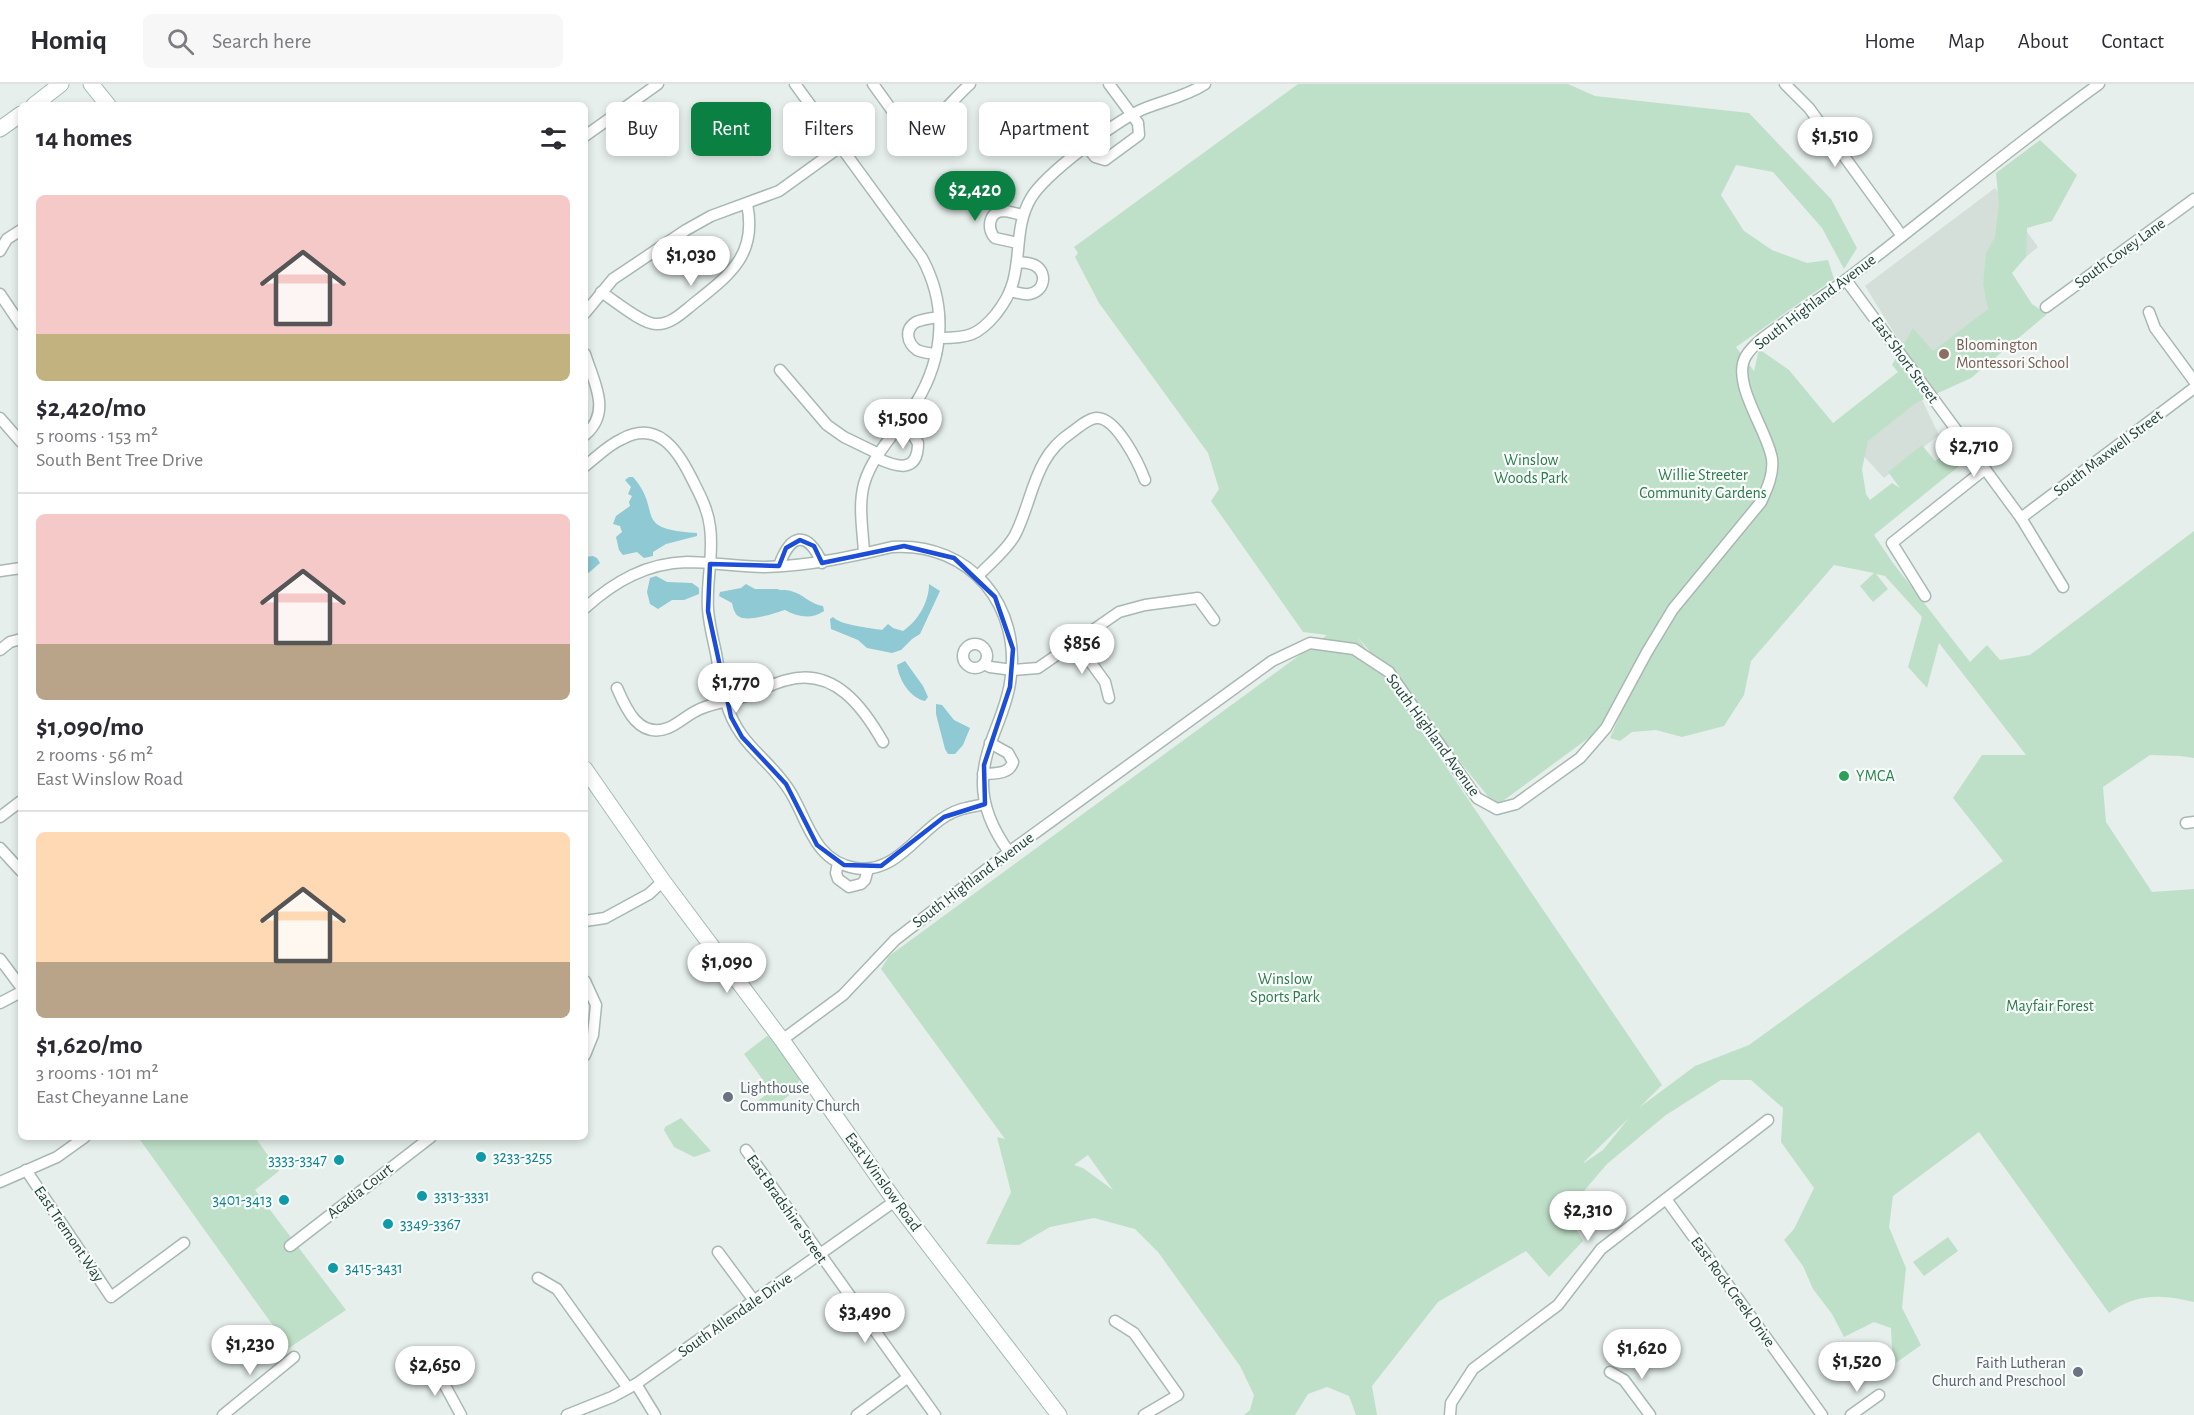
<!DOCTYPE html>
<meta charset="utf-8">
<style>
:root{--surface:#fff;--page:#f7f7f7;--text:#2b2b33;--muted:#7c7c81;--line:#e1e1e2;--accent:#0b8043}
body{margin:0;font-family:"Alegreya Sans",sans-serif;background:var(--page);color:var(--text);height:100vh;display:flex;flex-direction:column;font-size:22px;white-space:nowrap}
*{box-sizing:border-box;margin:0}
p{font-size:20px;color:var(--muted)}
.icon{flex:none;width:33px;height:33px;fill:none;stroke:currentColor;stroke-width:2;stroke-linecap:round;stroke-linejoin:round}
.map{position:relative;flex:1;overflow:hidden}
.drawer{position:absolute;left:18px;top:18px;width:570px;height:1038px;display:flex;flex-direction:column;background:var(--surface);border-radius:9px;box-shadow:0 3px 9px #0003}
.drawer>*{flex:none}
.guide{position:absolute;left:606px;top:18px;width:570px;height:54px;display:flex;gap:12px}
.price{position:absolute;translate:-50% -51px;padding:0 14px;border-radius:21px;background:#fff;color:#222;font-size:20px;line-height:39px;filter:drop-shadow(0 2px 3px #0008)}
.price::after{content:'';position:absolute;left:50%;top:36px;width:18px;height:14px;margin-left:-9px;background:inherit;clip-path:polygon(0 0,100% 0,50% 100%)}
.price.current{background:var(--accent);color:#fff}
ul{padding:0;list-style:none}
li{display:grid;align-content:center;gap:12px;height:318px;padding:0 18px}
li+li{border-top:2px solid var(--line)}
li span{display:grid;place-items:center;height:186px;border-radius:9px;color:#555}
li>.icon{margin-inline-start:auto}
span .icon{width:108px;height:108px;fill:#fffc;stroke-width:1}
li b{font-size:26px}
h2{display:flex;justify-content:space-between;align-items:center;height:72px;padding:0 18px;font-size:26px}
.tag{padding:0 21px;border-radius:9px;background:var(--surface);box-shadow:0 3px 9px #0003;font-size:21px;line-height:54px}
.tag.current{background:var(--accent);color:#fff}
header{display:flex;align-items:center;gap:36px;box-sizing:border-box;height:84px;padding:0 30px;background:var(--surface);border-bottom:2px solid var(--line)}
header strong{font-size:28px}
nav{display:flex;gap:33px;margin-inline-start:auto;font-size:21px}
.search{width:420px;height:54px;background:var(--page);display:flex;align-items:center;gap:15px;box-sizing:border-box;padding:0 21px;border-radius:9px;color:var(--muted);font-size:22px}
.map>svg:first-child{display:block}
</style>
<header>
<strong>Homiq</strong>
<div class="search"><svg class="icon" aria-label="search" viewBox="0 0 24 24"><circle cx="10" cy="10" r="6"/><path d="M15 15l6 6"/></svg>Search here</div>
<nav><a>Home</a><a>Map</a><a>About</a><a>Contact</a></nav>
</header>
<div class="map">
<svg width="2194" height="1331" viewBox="0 0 2194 1331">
<rect width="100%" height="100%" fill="#e6efeb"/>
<polygon fill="#d4dfda" points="1995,104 2038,163 2005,190 2019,211 1922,316 1939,351 1884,394 1860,368 1873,345 1924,297 1865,202"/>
<g fill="#bfe0c8" fill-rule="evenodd">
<path d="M1298,0H1568L1595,12L1749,29L1831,115L1857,164L1844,185L1822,144L1773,88L1736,81L1721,111L1744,147L1772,166L1807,179L1828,176L1834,195L1736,263L1754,287L1759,265L1789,286L1833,339L1898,288L1892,281L1913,244L1933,267L1988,225L1983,200L1986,169L1995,153L1999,120L1996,89L2040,56L2077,91L2052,137L2027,144L2026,173L2012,189L2032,220L2047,230L1971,294L1916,319L1868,357L1862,385L1866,410L1870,416L1892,399L1900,404L1888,388L1922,361L1935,377L1954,364L1964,378L1874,451L1893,479L1970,578L1987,561L2000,576L2030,571L2194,447V674L2180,672L2150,671L2103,703L2106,738L2152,808L2194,805V1218C2163,1210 2136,1209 2109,1229L1979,1048L1893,1112L1889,1143L1906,1184L1902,1224L1921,1261L1893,1281L1891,1244L1874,1238L1844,1253L1832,1230L1813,1205L1803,1182L1784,1156L1794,1145L1814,1104L1781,1058L1783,1024L1751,996H1721L1666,1031L1607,1080L1566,1128L1583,1157L1549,1193L1526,1167L1438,1218L1372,1302L1377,1331H1356L1349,1312L1327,1303L1308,1310L1295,1331H1244L1250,1326L1254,1311L1240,1282L1158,1168L1135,1145L1094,1134L1050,1143L1019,1161L986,1160L1011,1108L997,1053L1005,1055L881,885L889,872L1327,551L1303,548L1211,417L1219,405L1208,369L1099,219L1075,173L1078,169L1074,163ZM1834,481L1874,489L1860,502L1873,518L1888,505L1876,490L1885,492L1922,533L1908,583L1927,604L1939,559L2026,671H1982L1953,714L2003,777L1749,961L1695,982L1640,1023L1662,1001L1358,553L1496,722L1620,631L1610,654L1620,657L1632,648L1656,646L1682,653L1724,642L1744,611L1751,577ZM1629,1034L1603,1066L1584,1079V1078ZM1088,1071L1113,1106L1083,1084L1074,1081Z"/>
<path d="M767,952L772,954L800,993C797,1008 781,1019 767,1026L762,1024L756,1018L771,1007L744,970Z"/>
<polygon points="681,1034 711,1067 694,1073 674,1063 664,1046 665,1043"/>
<polygon points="138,1053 255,1053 279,1087 255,1106 346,1226 289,1264"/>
<polygon points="1948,1153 1958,1167 1924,1192 1913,1178"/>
</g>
<g fill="#8ec9d4">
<path d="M629,393H633C664,428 630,445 697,449V452L666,460L653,468V472L644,474L637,468L623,471L619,466L616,453L622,448L620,442L613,440L616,432L630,422L629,418L632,412L628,410L631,403L625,396Z"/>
<polygon points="593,472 597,474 600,479 585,492 585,473"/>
<polygon points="656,492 667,498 692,499 699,504 699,510 684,516 672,516 658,525 650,520 647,508 650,494"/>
<path d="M746,500L755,505H777C782,507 785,505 791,507C803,510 810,520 823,522L824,527C811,536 798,533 785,526C775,529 747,539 738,532C734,529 733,523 732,519L719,512L720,508L741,504Z"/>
<path d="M929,500L940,507L920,550L912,555L901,566L892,569L867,564L858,556L831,545L830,535L833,533C840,541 870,544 882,546L888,540L893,544L903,547C918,537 929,518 929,500Z"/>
<path d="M905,577L923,602L928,613L925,617C910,614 899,596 897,581Z"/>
<polygon points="936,620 942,621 954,636 970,644 963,661 955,670 948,670 945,665 936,630"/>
</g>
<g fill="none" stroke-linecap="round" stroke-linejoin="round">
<defs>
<g id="street">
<path d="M795,0L922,174C948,222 944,273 916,319C899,346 873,369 864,400C858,422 863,447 864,469"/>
<path d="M873,0L901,39L913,47C937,39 952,16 970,0"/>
<polyline points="1785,0 1809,24 1902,152"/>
<polyline points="585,52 658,0"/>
<polyline points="1087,63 1095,73 1105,76 1139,51 1138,39 1109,0"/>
<path d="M1018,159L995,154C987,145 988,128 1003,127C1009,127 1017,130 1023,131"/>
<polyline points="0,167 7,155 21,146"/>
<polyline points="1846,196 2021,434 2063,503"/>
<path d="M1010,207C1016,208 1023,211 1029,210C1044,208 1048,190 1036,182C1030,178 1023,179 1017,178"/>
<path d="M601,208C614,216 642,240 656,240C670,241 682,229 692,221C728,192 758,172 747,120"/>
<polyline points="0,210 21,241"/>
<polyline points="2046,223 2194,115"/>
<polyline points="2149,228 2155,244 2194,297"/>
<polyline points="585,229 613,195 686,146 711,132 779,107 840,63"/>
<path d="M940,254C967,254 978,252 996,230C1003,221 1010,210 1013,198C1021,170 1015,141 1031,114C1045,90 1115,38 1141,26C1162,17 1185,13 1205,0"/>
<path d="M585,270C594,299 612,328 585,351"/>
<path d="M936,270C930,269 923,269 917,266C907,259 904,245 916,238C923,235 932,234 939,233"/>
<polyline points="780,286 827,341 844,353 879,370"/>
<polyline points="0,334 21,358"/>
<path d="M877,374C896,383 918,390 918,359L911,348L900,339"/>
<path d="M585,382C597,373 608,361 622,355C657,336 677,365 691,393C699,409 708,425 710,443C714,470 706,498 708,525C709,540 713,555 716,569C719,586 721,603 726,618C738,662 770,674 791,709C809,740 815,777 855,784C895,791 917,749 946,732C959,724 971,723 985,720"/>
<polyline points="2021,434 2194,304"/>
<path d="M779,482C790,450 807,445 822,479"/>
<polyline points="0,487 21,484"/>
<path d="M978,492C990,479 1007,466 1015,451C1027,428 1031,401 1044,378C1051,365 1060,356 1072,348C1079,343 1087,335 1096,334C1116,332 1139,380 1145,396"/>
<polyline points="1925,512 1892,459 1985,385"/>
<path d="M585,524C615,497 647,479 687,478C713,478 739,483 765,483C809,482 850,473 892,463C971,458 1023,523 1010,599C1005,633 984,661 983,696C982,723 993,746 1009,768"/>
<polyline points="1076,558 1105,598 1109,614"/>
<circle cx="975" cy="572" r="12"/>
<polyline points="0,566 10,558 21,555"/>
<polyline points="984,580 990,583 1013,586 1038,584 1119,528 1145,521 1198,514 1214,536"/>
<path d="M617,604C626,625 639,655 668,644C680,639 688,630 700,625C715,618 733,617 749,611C761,606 774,599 787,596C834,583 863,623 883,658"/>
<path d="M983,690C995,689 1009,691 1013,678L1008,669L990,659"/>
<polyline points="0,733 21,717"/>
<polyline points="2186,739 2194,738"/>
<polyline points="0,764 21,787"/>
<polyline points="838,779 836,789 838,795 849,803 861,800 865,796 868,785"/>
<polyline points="585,837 605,834 649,810 663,797"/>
<polyline points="0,875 21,903"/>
<polyline points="585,897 596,921 593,951 585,971"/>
<polyline points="0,919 21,908"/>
<path d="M782,956L843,911L895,856L1009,768L1272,577L1310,559L1354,565L1389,588L1477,714L1497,725L1516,720L1580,674L1606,644L1647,568L1673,525L1761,418C1767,405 1774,390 1772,375C1768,347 1730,298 1746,272C1755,258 1771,248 1784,239C1805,224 1827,210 1847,195C1932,130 2013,62 2099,0"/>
<polyline points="746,1066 935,1331"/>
<polyline points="26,1086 111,1213 184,1159"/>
<polyline points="0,1098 57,1073 85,1053"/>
<polyline points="1666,1115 1822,1331"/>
<polyline points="290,1162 431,1053"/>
<polyline points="718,1168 755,1218"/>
<polyline points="538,1194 557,1205 628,1304"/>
<polyline points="1115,1237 1134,1249 1178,1311 1144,1331"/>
<polyline points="421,1280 436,1285 461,1331"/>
<polyline points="1610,1288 1624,1296 1650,1331"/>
<polyline points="636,1300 655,1331"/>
<polyline points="223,1331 294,1273"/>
<polyline points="567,1331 612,1313 636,1300 895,1117"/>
<polyline points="857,1331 907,1294"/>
<polyline points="1450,1331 1451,1319 1473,1285 1558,1221 1601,1165 1768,1036"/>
<polyline points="1851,1331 1879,1311"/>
</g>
<g id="secondary">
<polyline points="91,0 108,21"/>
<polyline points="34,21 61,0"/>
<polyline points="0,45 21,30"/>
<polyline points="585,685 663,797 782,956 895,1117 1059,1331"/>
</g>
</defs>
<use href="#street" stroke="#a8b8b2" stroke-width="13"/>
<use href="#secondary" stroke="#a4bbb3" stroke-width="17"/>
<use href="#street" stroke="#fff" stroke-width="10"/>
<use href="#secondary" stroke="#fff" stroke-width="15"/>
</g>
<path fill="none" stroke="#1d4ed8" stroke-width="4.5" stroke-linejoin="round" d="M800,456L814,462L822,479L904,462L954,474L995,513L1013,565L1010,603L984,681L985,720L944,733L881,782L844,781L817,761L786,700L742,653L731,633L708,527L710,480L779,482L786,464Z"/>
<circle fill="#8d6e63" stroke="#f7fbf9" stroke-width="2" cx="1944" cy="270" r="6"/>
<circle fill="#2e9e5b" stroke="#f7fbf9" stroke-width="2" cx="1844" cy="692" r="6"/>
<g fill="#6b7280" stroke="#f7fbf9" stroke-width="2">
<circle cx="728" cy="1013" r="6"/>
<circle cx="2078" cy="1288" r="6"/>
</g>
<g fill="#0f9aa8" stroke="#f7fbf9" stroke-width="2">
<circle cx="481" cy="1073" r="6"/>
<circle cx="339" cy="1076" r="6"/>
<circle cx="422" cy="1112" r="6"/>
<circle cx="284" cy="1116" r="6"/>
<circle cx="388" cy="1140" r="6"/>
<circle cx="333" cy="1184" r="6"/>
</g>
<g text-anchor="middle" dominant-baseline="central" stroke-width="4.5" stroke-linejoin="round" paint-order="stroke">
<g font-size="16" fill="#24423a" stroke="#f7fbf9">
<text transform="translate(2120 169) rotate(-36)">South Covey Lane</text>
<text transform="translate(1815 218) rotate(-37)">South Highland Avenue</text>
<text transform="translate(1905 276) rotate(54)">East Short Street</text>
<text transform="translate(2108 369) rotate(-37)">South Maxwell Street</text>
<text transform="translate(1433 651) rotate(54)">South Highland Avenue</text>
<text transform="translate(973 796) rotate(-37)">South Highland Avenue</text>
<text transform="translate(883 1098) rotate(54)">East Winslow Road</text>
<text transform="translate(360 1107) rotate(-38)">Acadia Court</text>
<text transform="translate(787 1125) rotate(55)">East Bradshire Street</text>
<text transform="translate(69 1150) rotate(56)">East Tremont Way</text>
<text transform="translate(1733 1208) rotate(54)">East Rock Creek Drive</text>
<text transform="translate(735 1231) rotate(-35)">South Allendale Drive</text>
</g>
<g font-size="16" fill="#785e54" stroke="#f7fbf9" text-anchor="start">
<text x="1956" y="261">Bloomington<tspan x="1956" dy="18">Montessori School</tspan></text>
</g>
<g font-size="16" fill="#2d7a4b" stroke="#f7fbf9">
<text x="1531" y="376">Winslow<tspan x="1531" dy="18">Woods Park</tspan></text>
<text x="1703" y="391">Willie Streeter<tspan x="1703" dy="18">Community Gardens</tspan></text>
<text x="1285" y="895">Winslow<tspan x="1285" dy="18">Sports Park</tspan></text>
<text x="2050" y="922">Mayfair Forest</text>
</g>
<g font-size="16" fill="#27864d" stroke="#f7fbf9" text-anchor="start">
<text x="1856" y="692">YMCA</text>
</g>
<g font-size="16" fill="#5b616d" stroke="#f7fbf9" text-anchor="start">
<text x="740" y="1004">Lighthouse<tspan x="740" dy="18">Community Church</tspan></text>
<text x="2066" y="1279" text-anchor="end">Faith Lutheran<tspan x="2066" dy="18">Church and Preschool</tspan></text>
</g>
<g font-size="16" fill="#0d838f" stroke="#f7fbf9" text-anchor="start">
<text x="493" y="1073">3233-3255</text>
<text x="327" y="1076" text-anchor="end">3333-3347</text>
<text x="434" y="1112">3313-3331</text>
<text x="272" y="1116" text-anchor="end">3401-3413</text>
<text x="400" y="1140">3349-3367</text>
<text x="345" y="1184">3415-3431</text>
</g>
</g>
</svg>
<b class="price" style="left:1835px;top:84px">$1,510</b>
<b class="price current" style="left:975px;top:138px">$2,420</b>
<b class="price" style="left:691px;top:203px">$1,030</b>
<b class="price" style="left:903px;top:366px">$1,500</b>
<b class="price" style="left:1974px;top:394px">$2,710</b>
<b class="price" style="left:1082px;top:591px">$856</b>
<b class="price" style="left:736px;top:630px">$1,770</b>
<b class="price" style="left:727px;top:910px">$1,090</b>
<b class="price" style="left:1588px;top:1158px">$2,310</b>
<b class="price" style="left:865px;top:1260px">$3,490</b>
<b class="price" style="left:250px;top:1292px">$1,230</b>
<b class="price" style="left:1642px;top:1296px">$1,620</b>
<b class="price" style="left:1857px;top:1309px">$1,520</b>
<b class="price" style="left:435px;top:1313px">$2,650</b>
<div class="guide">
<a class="tag">Buy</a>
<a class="tag current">Rent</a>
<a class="tag">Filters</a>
<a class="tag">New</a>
<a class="tag">Apartment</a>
</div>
<section class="drawer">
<h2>14 homes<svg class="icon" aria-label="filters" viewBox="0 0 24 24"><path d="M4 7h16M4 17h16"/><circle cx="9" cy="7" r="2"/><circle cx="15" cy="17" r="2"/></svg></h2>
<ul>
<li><span style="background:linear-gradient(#f6c9c9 75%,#c2b280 0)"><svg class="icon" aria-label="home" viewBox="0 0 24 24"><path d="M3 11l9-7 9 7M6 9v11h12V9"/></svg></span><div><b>$2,420/mo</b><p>5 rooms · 153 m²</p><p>South Bent Tree Drive</p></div></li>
<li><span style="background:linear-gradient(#f6c9c9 70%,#b9a48a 0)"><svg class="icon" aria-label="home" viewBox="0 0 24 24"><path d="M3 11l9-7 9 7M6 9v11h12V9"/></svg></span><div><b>$1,090/mo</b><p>2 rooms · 56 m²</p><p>East Winslow Road</p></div></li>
<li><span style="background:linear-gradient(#ffd9b3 70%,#b9a48a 0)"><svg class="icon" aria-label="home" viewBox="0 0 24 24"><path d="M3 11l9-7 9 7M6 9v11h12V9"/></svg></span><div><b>$1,620/mo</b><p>3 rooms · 101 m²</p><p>East Cheyanne Lane</p></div></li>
</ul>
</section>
</div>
